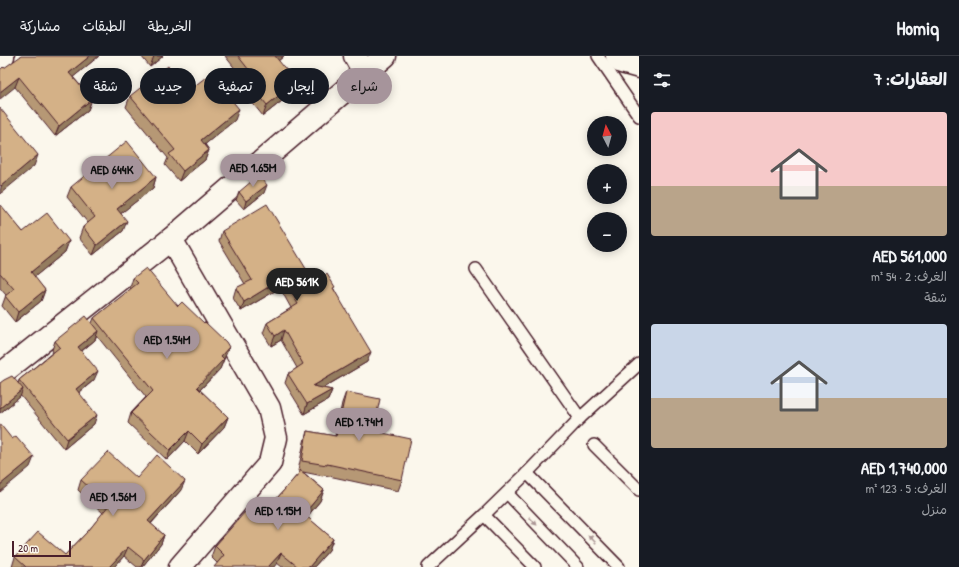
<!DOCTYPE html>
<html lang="ar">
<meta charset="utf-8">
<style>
:root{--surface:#171b24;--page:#20242c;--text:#f1f3f6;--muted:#9ea1a6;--line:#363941;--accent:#a6949b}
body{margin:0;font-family:"Patrick Hand","Playpen Sans Arabic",sans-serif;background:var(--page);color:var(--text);direction:rtl;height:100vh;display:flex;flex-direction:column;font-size:15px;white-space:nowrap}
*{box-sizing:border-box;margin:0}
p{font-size:13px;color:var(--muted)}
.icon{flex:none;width:22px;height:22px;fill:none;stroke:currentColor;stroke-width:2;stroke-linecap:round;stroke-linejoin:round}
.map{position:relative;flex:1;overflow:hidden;direction:ltr}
.sheet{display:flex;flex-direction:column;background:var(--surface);width:320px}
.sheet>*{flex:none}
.banner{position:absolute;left:12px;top:12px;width:380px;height:36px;direction:rtl;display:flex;gap:8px}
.needle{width:26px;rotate:354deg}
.buttons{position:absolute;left:587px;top:60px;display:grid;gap:8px}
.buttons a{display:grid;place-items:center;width:40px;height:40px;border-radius:50%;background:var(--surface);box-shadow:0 2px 10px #0003;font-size:20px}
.scale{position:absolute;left:12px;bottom:10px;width:59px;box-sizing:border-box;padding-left:4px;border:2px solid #4a1f2b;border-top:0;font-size:11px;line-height:14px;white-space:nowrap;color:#4a1f2b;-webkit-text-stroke:3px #fbf7ec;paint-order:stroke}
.price{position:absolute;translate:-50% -34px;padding:0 9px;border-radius:14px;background:var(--accent);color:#111;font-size:13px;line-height:26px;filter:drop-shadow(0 1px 2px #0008)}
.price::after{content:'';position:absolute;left:50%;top:24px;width:12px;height:9px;margin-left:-6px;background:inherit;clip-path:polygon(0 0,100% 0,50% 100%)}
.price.current{background:#222;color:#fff}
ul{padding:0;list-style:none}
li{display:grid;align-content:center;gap:8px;height:212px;padding:0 12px}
li span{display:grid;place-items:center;height:124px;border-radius:4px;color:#555}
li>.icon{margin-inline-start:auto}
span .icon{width:72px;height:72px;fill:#fffc;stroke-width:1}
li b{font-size:17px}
h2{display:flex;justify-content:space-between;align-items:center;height:48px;padding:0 12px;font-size:17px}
.pill{padding:0 14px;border-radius:18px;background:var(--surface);box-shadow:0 2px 10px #0003;font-size:14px;line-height:36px}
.pill.current{background:var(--accent);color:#111}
header{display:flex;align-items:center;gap:24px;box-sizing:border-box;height:56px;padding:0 20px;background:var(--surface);border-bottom:1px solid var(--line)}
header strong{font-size:19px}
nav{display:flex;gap:22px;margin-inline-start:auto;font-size:14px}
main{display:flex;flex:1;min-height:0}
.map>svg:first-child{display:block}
</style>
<header>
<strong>Homiq</strong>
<nav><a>الخريطة</a><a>الطبقات</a><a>مشاركة</a></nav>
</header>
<main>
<section class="sheet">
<h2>العقارات: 7<svg class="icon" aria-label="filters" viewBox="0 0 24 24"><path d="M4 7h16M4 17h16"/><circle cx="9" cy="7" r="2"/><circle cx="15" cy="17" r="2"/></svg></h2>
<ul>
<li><span style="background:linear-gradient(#f6c9c9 60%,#b9a48a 0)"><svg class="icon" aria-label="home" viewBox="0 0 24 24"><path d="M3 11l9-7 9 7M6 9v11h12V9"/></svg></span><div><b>AED 561,000</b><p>الغرف: 2 · 54 m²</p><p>شقة</p></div></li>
<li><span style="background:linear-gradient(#c9d6e8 60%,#b9a48a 0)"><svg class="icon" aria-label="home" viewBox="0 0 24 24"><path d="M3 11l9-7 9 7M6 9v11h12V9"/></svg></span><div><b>AED 1,740,000</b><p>الغرف: 5 · 123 m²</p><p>منزل</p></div></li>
</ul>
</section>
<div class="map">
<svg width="639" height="511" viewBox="0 0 639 511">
<rect width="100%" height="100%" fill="#fbf7ec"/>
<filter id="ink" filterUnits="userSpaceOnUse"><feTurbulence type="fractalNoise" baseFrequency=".025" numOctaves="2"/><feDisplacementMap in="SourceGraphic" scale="8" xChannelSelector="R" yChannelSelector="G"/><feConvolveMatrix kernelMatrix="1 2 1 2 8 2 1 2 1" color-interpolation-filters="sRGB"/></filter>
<g filter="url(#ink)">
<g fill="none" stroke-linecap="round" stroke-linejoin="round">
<defs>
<g id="lane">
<polyline points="598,0 639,60"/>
<polyline points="476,213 580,362"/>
<polyline points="594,389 639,434"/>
<polyline points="527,417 619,511"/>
<polyline points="507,437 578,511"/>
<polyline points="484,459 535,511"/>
<polyline points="428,511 484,459 527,417 580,362 639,308"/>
</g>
<g id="street">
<polyline points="355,0 365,18"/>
<polyline points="617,0 621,6 639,11"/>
<polyline points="0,2 3,0"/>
<polyline points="171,183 269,352 276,382 270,407 180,511"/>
<polyline points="0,319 171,183 385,0"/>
</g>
</defs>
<use href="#lane" stroke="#4a1f2b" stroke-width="14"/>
<use href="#street" stroke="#4a1f2b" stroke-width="25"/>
<use href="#lane" stroke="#fbf7ec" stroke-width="11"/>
<use href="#street" stroke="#fbf7ec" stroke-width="22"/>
</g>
<g fill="#b69874" stroke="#4a1f2b">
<polygon points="99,0 73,21 92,43 88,54 55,80 15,31 4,12"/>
<polygon points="141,0 163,0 150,11"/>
<polygon points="225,0 284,0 278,5 292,37 263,60 250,44 253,35"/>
<polygon points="188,35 235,64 205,88 209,94 205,104 179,125 165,109 168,102 126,51 130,40"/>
<polygon points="156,121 153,132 121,157 123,175 93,199 79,182 83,171 88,167 67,141 71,131"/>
<polygon points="239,136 264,137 244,153 236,144"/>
<polygon points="0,150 23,176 69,185 65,196 34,221 45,234 41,245 15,266 2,250 6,239 0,232"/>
<polygon points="222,175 314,226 334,233 367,306 323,332 332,334 328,344 304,358 285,327 288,318 297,312 281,284 271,290 263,277 267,267 291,252 280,232 241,255 233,242 236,232 245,228 219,185"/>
<polygon points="133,222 178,250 225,302 224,303 220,313 200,334 228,361 224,371 198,398 185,385 167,404 128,367 131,357 146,341 97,280 95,284 82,295 94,324 79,337 94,368 64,393 20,339 20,341 0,357 0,327 18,328 19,324 53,296 52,294 55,285 92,267 94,262 131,233 130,232"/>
<polygon points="346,336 373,375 402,424 398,435 324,419 323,420 303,416 324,434 320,445 307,461 333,483 329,494 314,511 282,511 277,507 217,507 211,501 215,490 256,466 299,417 299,416 298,415 304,386 307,375 335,380 342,347"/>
<polygon points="137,422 181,434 151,468 164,479 161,488 142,511 137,511 124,500 114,511 12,511 15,501 65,499 89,474 103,457 78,434 81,424"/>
</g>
<g fill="#947c5e" stroke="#4a1f2b">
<polygon points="90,0 99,0 66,27 69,17"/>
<polygon points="154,0 163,0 150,11"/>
<polygon points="275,0 284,0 271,11"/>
<polygon points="19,21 15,31 0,43 0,36"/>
<polygon points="296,26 292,37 263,60 267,49"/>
<polygon points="92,43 88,54 55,80 59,70"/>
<polygon points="239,53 235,64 197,95 201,84"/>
<polygon points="209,94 205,104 179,125 183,115"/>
<polygon points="38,99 34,110 0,138 1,130"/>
<polygon points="156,121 153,132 114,163 117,153"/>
<polygon points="267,129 264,137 244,153 246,145"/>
<polygon points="127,165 123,175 93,199 97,189"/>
<polygon points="69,185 65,196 27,227 31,216"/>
<polygon points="283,222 280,232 241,255 244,246"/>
<polygon points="45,234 41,245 15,266 18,256"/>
<polygon points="284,274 281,284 271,290 275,280"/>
<polygon points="98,275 95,284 75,300 78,291"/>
<polygon points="229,291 220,313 193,341 197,331 221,300"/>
<polygon points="371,296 367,306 309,340 313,330"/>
<polygon points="98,315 94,324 72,342 76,333"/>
<polygon points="23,333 20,341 0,357 0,352"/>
<polygon points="332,334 328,344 304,358 307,348"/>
<polygon points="97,359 94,368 64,393 67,383"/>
<polygon points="228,361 224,371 198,398 202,388"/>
<polygon points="189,375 185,385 167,404 170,394"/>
<polygon points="34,401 30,411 0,436 0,429"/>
<polygon points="185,425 181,434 144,475 148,465"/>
<polygon points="324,434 320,445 300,469 304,458"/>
<polygon points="164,479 161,488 142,511 141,511 144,504"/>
<polygon points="333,483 329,494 314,511 309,511"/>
<polygon points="128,491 124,500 114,511 109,511"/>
<polygon points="281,497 277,507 274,511 268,511"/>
</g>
<g fill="#d4b187" stroke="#4a1f2b">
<polygon points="21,0 90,0 69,17 92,43 59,70 19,21 0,36 0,14 3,11 4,12"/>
<polygon points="238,0 275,0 296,26 267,49 254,33 260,28"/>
<polygon points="168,10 188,35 210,18 239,53 201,84 209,94 183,115 169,98 175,94 130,40"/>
<polygon points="0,52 38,99 1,130 0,129"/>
<polygon points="127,85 156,121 117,153 127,165 97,189 83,171 95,161 71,131"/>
<polygon points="259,119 267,129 246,145 239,136"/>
<polygon points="267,148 314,226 327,218 335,231 333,232 371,296 313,330 332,334 307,348 288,318 303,308 284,274 275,280 267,267 298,248 283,222 244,246 236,232 252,224 222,175"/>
<polygon points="1,149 23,176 47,157 69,185 31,216 45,234 18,256 5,240 14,233 0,217 0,150"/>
<polygon points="146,212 178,250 182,246 204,267 205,266 226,286 229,291 221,300 224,303 197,331 228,361 202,388 189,375 170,394 131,357 153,335 94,262 138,227 133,222"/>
<polygon points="86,260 98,275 78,291 98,315 76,333 97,359 67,383 19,324 60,291 55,285"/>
<polygon points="12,320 23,333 0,352 0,327 4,324"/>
<polygon points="346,336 380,343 373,375 411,383 402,424 327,408 327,409 302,405 307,375 336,380"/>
<polygon points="0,368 12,383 16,380 34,401 0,429"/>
<polygon points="108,396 137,422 157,399 185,425 148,465 164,479 144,504 128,491 109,511 26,511 15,501 38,476 65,499 89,474 109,449 81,424"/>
<polygon points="300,414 324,434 304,458 333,483 309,511 298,511 281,497 268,511 214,511 224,499 215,490 245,456 256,466 300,416"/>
</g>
<defs><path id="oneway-solid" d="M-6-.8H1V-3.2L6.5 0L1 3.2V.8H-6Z"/></defs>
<g fill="#ab9695">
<use href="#oneway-solid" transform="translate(533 465) rotate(46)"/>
<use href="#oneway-solid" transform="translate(592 483) rotate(-135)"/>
</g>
</g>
</svg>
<div class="buttons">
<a><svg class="needle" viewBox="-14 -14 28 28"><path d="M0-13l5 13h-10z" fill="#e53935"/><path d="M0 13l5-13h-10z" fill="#9ea1a6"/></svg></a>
<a>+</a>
<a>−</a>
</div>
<div class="scale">20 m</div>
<b class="price" style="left:253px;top:132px">AED 1.65M</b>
<b class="price" style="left:112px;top:134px">AED 644K</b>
<b class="price current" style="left:297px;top:246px">AED 561K</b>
<b class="price" style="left:167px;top:304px">AED 1.54M</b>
<b class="price" style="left:359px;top:386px">AED 1.74M</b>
<b class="price" style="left:113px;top:461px">AED 1.56M</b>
<b class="price" style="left:278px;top:475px">AED 1.15M</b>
<div class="banner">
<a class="pill current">شراء</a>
<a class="pill">إيجار</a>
<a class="pill">تصفية</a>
<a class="pill">جديد</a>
<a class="pill">شقة</a>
</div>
</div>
</main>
